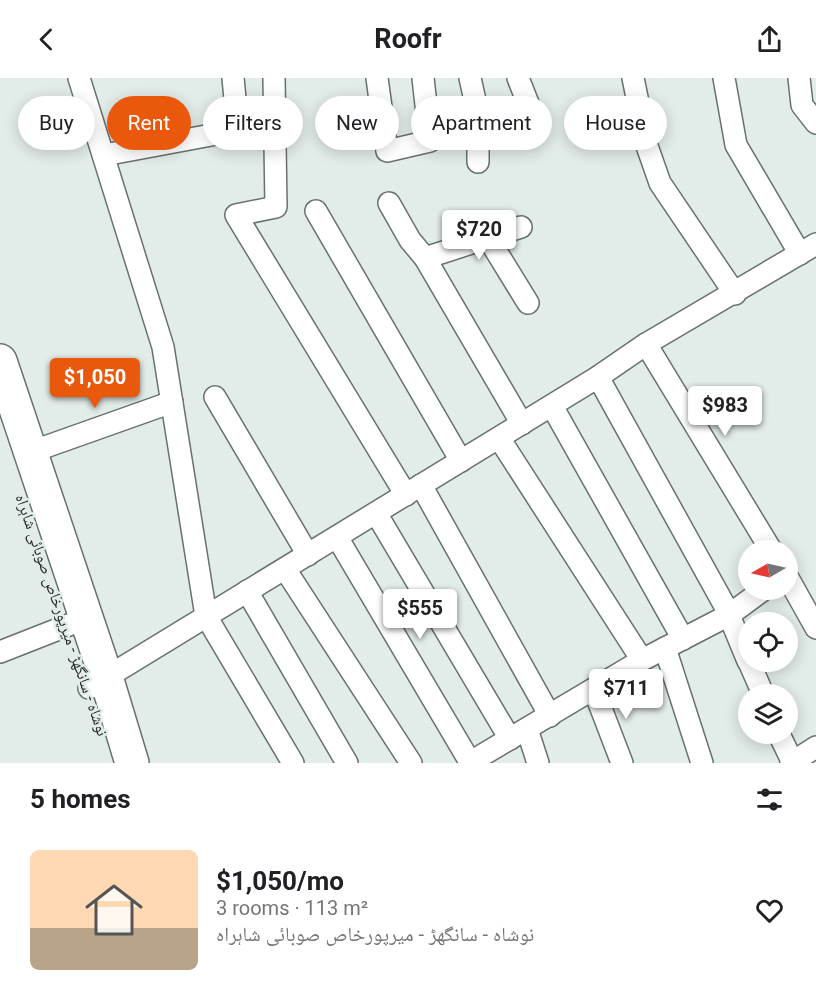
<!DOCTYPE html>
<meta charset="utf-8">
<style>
:root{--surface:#fff;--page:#f2f2f2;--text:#202124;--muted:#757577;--line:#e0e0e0;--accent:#ea580c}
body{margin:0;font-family:Roboto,"Noto Naskh Arabic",sans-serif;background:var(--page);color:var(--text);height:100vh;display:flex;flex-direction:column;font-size:22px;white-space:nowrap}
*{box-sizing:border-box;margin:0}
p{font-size:20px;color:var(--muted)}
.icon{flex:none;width:33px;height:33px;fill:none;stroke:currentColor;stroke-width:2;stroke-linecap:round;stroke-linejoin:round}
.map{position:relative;height:685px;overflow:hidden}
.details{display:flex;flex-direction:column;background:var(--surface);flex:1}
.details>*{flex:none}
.banner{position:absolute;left:18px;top:18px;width:780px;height:54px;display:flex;gap:12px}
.needle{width:39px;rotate:261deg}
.fabs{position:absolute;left:738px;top:462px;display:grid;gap:12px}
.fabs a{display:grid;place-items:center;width:60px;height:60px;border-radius:50%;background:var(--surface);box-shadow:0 3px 15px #0003;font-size:30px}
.price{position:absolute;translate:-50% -51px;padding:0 14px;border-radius:6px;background:#fff;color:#222;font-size:20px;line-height:39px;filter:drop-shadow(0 2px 3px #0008)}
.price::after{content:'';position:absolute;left:50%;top:36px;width:18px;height:14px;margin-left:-9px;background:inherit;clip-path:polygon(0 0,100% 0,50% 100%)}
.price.active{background:var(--accent);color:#fff}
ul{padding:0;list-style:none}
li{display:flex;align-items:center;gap:18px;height:150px;padding:0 30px}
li+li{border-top:2px solid var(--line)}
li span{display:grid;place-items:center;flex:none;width:168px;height:120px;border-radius:9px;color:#555}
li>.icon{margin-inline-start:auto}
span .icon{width:72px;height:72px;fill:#fffc;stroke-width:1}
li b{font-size:26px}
h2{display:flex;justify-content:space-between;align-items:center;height:72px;padding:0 30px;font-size:26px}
.pill{padding:0 21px;border-radius:27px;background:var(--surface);box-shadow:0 3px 15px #0003;font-size:21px;line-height:54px}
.pill.active{background:var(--accent);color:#fff}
header{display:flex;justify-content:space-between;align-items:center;height:78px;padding:0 30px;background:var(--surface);font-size:27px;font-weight:700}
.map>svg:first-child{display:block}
</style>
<header><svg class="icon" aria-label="back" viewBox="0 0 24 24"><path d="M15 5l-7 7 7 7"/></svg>Roofr<svg class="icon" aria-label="share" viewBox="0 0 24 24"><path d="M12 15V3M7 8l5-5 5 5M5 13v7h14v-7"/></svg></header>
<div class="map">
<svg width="816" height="685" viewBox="0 0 816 685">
<rect width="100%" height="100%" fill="#e2ece8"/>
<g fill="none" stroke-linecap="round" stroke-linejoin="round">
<defs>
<g id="minor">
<polyline points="79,0 163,269 206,538 293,685"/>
<polyline points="274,0 276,129 236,137 406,417"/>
<polyline points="377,0 387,73 430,63 423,0"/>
<polyline points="470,0 478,36 478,84"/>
<polyline points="518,0 537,48"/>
<polyline points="633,0 647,68 660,105 735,216"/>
<polyline points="724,0 736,67 800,176"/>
<polyline points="799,0 802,27 816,45"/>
<polyline points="104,77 238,52 233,0"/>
<polyline points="389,125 410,162 425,180 522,346"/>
<polyline points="316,133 461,383"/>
<polyline points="488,160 528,225"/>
<polyline points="425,180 521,149"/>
<polyline points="646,266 771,472"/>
<polyline points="598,299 726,530 748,583"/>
<polyline points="215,319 308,477"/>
<polyline points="552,328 683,561"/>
<polyline points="499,360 642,582"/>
<polyline points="31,374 172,324"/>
<polyline points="421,407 550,638"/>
<polyline points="376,435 510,661"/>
<polyline points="337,459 470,684"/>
<polyline points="285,491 411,685"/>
<polyline points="788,500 816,550"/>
<polyline points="247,513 347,685"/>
<polyline points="665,570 702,685"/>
<polyline points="0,574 84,541"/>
<polyline points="749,584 763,616"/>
<polyline points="89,610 598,299 646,266 816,166"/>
<polyline points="594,612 622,685"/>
<polyline points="527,651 538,685"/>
<polyline points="779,656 793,685"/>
<polyline points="469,685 642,582 729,537 763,512"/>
<polyline points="791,685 816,669"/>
</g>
<polyline id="primary" points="0,283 106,599 132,685"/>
</defs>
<use href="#minor" stroke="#68716d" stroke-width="24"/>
<use href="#primary" stroke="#68716d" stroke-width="36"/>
<use href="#minor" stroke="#fff" stroke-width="21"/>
<use href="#primary" stroke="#fff" stroke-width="33"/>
</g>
<g text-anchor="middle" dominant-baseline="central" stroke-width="5" stroke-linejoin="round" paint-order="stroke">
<g font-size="16" fill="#272b2a" stroke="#e2ece8">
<text transform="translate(62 537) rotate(71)">نوشاہ - سانگھڑ - میرپورخاص صوبائی شاہراہ</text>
</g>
</g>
</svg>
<div class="fabs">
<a><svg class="needle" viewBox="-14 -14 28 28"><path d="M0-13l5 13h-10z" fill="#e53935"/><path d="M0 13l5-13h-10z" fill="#757577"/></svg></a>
<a><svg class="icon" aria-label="locate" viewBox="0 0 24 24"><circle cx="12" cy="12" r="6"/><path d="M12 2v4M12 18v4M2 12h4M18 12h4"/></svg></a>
<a><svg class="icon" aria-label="layers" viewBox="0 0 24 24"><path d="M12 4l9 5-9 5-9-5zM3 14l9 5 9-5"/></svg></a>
</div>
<b class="price" style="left:479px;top:183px">$720</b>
<b class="price active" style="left:95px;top:331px">$1,050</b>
<b class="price" style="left:725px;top:359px">$983</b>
<b class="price" style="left:420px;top:562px">$555</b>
<b class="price" style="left:626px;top:642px">$711</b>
<div class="banner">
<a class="pill">Buy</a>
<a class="pill active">Rent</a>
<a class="pill">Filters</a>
<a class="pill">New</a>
<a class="pill">Apartment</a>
<a class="pill">House</a>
</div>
</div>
<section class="details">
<h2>5 homes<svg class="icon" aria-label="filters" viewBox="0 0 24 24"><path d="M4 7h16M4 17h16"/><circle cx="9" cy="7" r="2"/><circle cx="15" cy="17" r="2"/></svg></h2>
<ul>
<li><span style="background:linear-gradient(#ffd9b3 65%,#b9a48a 0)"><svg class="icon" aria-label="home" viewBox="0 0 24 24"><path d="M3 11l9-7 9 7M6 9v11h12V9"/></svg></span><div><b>$1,050/mo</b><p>3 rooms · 113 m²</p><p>نوشاہ - سانگھڑ - میرپورخاص صوبائی شاہراہ</p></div><svg class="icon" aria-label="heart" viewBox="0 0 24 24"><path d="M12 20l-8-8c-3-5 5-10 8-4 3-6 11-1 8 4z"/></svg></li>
</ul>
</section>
